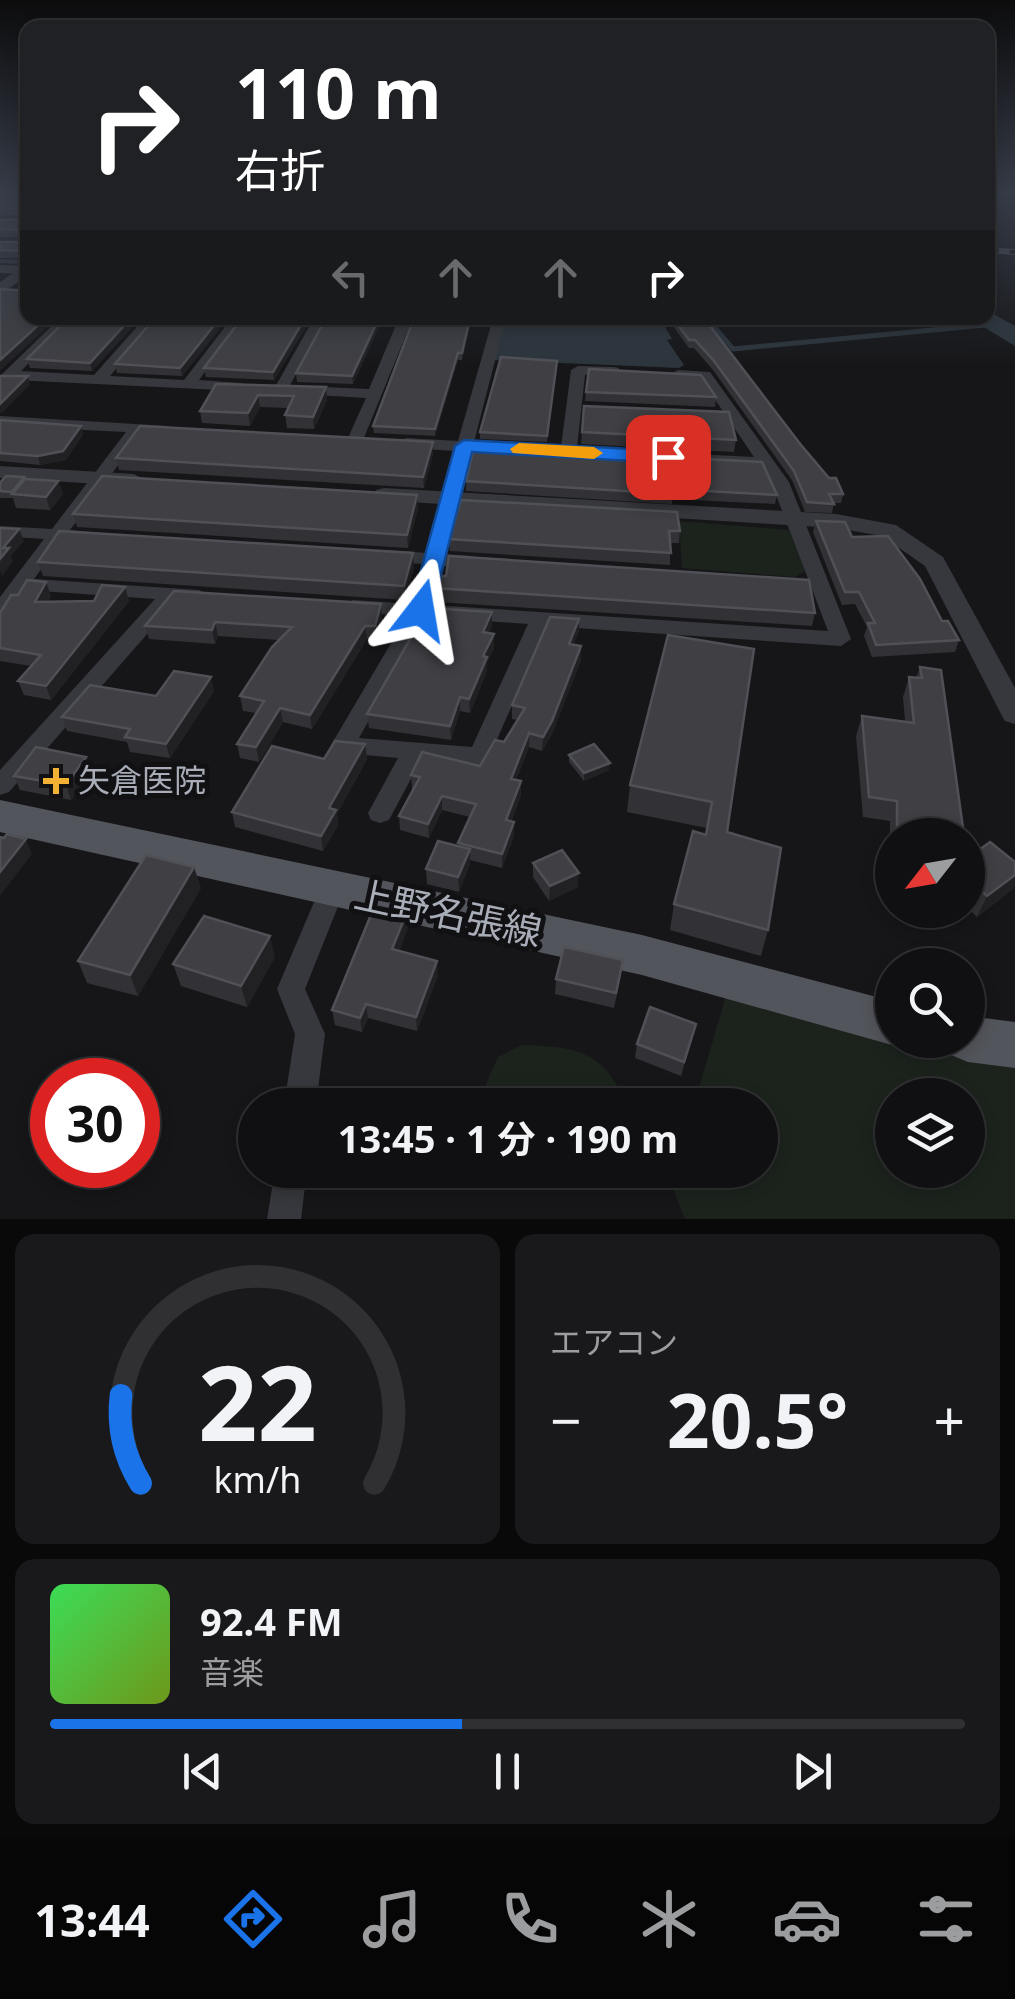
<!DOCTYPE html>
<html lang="ja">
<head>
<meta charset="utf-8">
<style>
	:root { --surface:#101012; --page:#19191b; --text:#f1f3f6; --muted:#9c9d9f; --line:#303032; --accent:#1a73e8 }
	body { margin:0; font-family:"Noto Sans","Noto Sans JP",sans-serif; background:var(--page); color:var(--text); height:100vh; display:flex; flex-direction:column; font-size:38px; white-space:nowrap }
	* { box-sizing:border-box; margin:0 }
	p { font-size:32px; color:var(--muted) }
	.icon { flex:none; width:55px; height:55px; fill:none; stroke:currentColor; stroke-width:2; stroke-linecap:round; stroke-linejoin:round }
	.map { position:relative; height:1219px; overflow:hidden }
	.side { display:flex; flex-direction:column; gap:15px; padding:15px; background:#09090a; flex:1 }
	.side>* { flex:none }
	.banner { position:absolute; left:20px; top:20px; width:975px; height:305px; border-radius:20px; box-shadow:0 5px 15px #0003,0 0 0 2px var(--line); background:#202124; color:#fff; overflow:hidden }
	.needle { width:65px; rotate:239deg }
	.tools { position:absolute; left:875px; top:818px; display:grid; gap:20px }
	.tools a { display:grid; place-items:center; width:110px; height:110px; border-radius:50%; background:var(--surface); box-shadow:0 5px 15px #0003,0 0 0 2px var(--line); font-size:50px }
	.speed { position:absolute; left:30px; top:1058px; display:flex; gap:20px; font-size:50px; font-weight:700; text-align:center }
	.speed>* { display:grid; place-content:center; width:130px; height:130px; border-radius:50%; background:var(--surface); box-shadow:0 5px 15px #0003,0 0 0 2px var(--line); line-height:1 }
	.speed .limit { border:15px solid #d22; background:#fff; color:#111 }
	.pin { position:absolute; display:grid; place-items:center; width:85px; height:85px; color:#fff; margin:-42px; border-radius:20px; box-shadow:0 5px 15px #0006 }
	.me { position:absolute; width:110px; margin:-55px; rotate:14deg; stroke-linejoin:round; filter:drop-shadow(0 0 8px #0008) }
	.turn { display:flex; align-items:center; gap:35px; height:210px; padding:0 50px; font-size:45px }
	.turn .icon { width:130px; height:130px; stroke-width:2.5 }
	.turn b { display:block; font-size:70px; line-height:85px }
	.lanes { display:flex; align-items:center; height:95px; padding:0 50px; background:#0003; justify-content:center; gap:50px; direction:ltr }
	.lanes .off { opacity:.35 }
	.big { font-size:75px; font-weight:700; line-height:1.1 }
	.side .card { flex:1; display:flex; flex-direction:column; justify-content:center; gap:15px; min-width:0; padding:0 35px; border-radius:20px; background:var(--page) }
	.side .dial { align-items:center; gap:0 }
	.dial svg { height:260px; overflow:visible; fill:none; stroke:var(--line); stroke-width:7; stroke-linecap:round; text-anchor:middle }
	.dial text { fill:var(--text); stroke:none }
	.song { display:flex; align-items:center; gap:30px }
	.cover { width:120px; height:120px; border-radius:15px; background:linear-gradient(135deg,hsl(130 70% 55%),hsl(80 70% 35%)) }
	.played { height:10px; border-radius:5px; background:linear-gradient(90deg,var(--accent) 45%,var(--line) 45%) }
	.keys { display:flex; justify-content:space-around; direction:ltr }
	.heat { display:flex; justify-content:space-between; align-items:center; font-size:55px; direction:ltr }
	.side .tiles { flex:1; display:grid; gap:15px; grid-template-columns:1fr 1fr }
	.card:last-child { grid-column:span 2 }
	.trip { position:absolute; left:238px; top:1088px; width:540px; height:100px; border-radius:50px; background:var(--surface); box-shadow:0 5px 15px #0003,0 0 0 2px var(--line); font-weight:700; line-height:100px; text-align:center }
	.dock { display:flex; height:160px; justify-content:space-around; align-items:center; background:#060607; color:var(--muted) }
	.dock .icon { width:70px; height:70px }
	.dock .selected { color:var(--accent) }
	.dock b { font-size:45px; color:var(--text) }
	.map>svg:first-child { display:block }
	.green { fill:#1c231d; fill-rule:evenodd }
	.water { fill:#2c353c }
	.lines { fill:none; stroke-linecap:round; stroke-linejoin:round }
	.stream-far1 { stroke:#2c353c; stroke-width:4 }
	.stream { stroke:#2c353c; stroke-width:5 }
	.river { fill:#2c353c; fill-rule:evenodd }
	.minor { fill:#37383d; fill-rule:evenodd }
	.tertiary { fill:#37383d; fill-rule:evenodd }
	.primary { fill:#53555c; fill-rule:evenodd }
	.rail-casing { stroke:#4a4c52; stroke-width:6 }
	.rail { stroke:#111113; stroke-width:4; stroke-dasharray:11; stroke-linecap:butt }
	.wall { fill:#323236 }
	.shaded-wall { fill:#212124 }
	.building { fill:#3f3f44; stroke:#4f5156; stroke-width:2.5 }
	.route { fill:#1a73e8; stroke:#114b97; stroke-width:2.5 }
	.slow { fill:#f59e0b }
	.poi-dot { fill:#f2b134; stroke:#111113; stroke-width:4 }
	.labels { text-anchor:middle; stroke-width:10; stroke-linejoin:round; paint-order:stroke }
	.poi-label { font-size:32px; fill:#a8adb8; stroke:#111113; text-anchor:start }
	.near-street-label { font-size:38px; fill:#a8adb8; stroke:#111113 }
</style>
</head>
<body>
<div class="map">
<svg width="1015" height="1219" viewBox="0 0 1015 1219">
	<rect width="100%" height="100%" fill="#161618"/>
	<g class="green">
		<polygon points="679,521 789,530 805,571 795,577 682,568"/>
		<path d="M730,982L795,1008L892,1032V1040H926L1015,1059V1219H685L670,1181L673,1170H760V1105H694ZM892,1095H968V1170H892Z"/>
		<path d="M522,1045C575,1047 603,1049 626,1104L487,1105L481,1095L498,1057Z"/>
	</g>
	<polygon class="water" points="504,318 660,318 672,339 667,340 684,365 679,368 493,360"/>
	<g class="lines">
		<polyline class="stream-far1" points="0,261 20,262"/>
		<polyline class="stream" points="707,318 733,349 996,324"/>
		<polygon class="river" points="988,311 1015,326 1015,346 977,323 974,318 988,318"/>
		<g class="minor">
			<polygon points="0,265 28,266 28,274 0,273"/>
			<polygon points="60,318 74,318 21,371 94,375 145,318 158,318 110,376 184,380 232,318 244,318 199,380 241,383 248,387 241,391 13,380 0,382 0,376"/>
			<polygon points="314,318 328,318 286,392 276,392 274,389"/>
			<polygon points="399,318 413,318 363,440 361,443 349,443 347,440 366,398 300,394 293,390 300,386 369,389"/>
			<path d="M493,318H506L474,442L561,447L571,370L578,366L614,367L619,368V374L585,375L577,448L754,457L701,379L678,378L671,374L678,370L710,372L789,482L851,639L841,646L547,626L487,762L479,765L421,760L389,820L380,823L371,820L368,813L398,758L343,753L335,751L331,745L407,616L353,612L343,606L353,600L413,604L424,564L386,562L377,556L386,550L427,553L455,451L406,448L398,443L406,438L458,441ZM472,451L762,468L771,482L828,631L432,605L442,566L472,568L481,562L472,556L445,554ZM427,617L528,624L472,747L359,738Z"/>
			<polygon points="0,416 169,426 169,432 142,433 70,530 89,532 92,536 89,540 62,540 34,579 199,590 209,596 199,602 176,601 9,792 0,795 0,770 155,599 26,590 7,615 0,617 0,597 44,539 0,536 0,526 52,529 126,432 0,426"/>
			<polygon points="332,878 341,881 345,889 305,989 325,1034 316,1105 284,1105 295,1034 277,989 323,881"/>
			<polygon points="275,1170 307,1170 301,1219 267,1219"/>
		</g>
		<g class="tertiary">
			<polygon points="28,263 28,275 0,295 0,282"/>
			<polygon points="0,466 134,474 145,480 134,486 0,478"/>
			<polygon points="384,488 836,514 896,525 943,557 1015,688 1015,724 1005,721 1001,714 925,566 882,536 836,528 376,500 373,495 376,490"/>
		</g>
		<g class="primary">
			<polygon points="0,800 642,935 892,1001 892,1040 906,1040 892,1045 642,975 0,832"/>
			<polygon points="968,1016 1015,1022 1015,1068 968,1062 951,1055 944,1040 968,1040"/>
		</g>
		<defs>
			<polyline id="rail" points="988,250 1015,252"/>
		</defs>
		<use href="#rail" class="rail-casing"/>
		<use href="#rail" class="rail"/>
	</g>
	<g class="wall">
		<polygon points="0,195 28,195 22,215 0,216"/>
		<polygon points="28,219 28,237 0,237 0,220"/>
		<rect x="0" y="242" width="28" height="16"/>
		<polygon points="140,318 92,371 30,368 27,359"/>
		<polygon points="228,318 182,376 117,373 115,364"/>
		<polygon points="242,318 311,318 274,380 206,377 204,368"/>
		<polygon points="383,318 353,384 297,382 296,373"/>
		<polygon points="471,318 462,360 458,360 435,436 374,433 373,426"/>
		<polygon points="667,318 704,318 801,445 843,494 841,503 834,503 832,513 805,512 792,480 713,370 694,348 689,348"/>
		<polygon points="557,361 547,442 480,439 480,432"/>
		<polygon points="216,384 326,387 327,400 314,429 287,428 285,415 289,408 260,407 250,426 202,423 200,411"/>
		<polygon points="586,392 716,397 715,407 585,401"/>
		<polygon points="584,406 736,440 734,452 581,444"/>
		<polygon points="0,420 81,426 83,434 66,460 40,465 0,461"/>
		<polygon points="474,447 777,495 775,504 672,499 672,504 466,491 466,481"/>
		<polygon points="433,454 424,488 119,470 116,458"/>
		<polygon points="24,477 25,479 58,481 63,494 50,510 16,508 13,498 0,498 0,483"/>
		<polygon points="417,495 418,508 408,548 77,527 73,514"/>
		<polygon points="816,521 852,537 942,621 959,640 955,652 872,657 864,636 867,627 855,604 842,605 813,532"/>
		<polygon points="680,531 679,543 670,543 670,565 450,551 449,539"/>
		<polygon points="38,562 414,567 405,600 43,576"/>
		<polygon points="125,587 129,601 51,700 24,695 18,681 31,666 0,661 0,613 51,596 48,602 94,601"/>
		<polygon points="436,588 815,613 812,626 437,602"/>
		<polygon points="381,604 382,618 376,640 367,639 312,729 283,722 259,762 240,758 237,744 256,713 243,711 240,696 279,640 218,636 215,644 149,639 145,626"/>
		<polygon points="492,626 489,633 494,634 494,648 487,662 487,671 470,713 460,711 451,740 369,728 367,714"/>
		<polygon points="579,632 573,645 581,660 552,734 542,751 529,747 516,780 521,795 511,822 514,836 502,868 470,860 470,864 459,892 427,884 426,869 459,846 470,817 442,810 429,838 400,830 399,816 414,789 412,789 411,775 480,766 504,742 518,720 512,719 512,705"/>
		<polygon points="668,635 727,832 768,930 761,956 670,930 674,904 706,835 707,828 627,812 630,785"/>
		<polygon points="920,667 964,835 892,835 892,865 890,864 890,821 863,817 856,736 862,716 905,721 903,697 909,677 916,678"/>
		<polygon points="214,691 170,758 130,752 127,742 67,731 62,717 156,696"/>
		<polygon points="365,744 367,759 337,814 338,825 323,851 235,827 232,812 324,759"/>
		<polygon points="569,755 609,770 584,781 569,762"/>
		<polygon points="86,757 92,771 71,800 20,790 14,776"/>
		<polygon points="968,858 1013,889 977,917 968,908"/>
		<polygon points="533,863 578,887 549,901 533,877"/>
		<polygon points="201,888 138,996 87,983 78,961"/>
		<polygon points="407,912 408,927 399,951 438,975 417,1031 368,1018 362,1032 335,1025 332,1010"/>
		<polygon points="275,957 247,1007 181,986 173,964"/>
		<polygon points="621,975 614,1008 555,994 556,979"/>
		<polygon points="696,1024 681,1076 635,1058 637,1044"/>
	</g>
	<g class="shaded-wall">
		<polygon points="28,203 28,211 22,215 20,208"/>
		<polygon points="46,318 57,318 0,371 0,360"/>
		<polygon points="131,318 140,318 92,371 90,363"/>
		<polygon points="220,318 228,318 182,376 180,368"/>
		<polygon points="305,318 311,318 274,380 273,372"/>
		<polygon points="379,318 383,318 353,384 352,376"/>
		<polygon points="471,318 471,322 462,360 462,353"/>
		<polygon points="458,353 458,360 435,436 435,429"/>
		<polygon points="28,376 30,385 3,412 0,413 0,404"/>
		<polygon points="326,387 327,400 314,429 313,417"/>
		<polygon points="258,395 260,407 250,426 248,413"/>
		<polygon points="81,426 83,434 66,460 40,465 38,456"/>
		<polygon points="433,442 433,454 424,488 423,477"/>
		<polygon points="58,481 63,494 50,510 46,497"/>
		<polygon points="417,495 418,508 408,548 407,535"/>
		<polygon points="19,529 24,541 11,556 13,561 2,576 0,571 0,559 3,548"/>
		<polygon points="413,553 414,567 405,600 404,586"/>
		<polygon points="46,582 51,596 40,616 35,602"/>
		<polygon points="125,587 129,601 51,700 46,686"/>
		<polygon points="381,604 382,618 376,640 375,626"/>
		<polygon points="492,612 492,626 484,646 483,632"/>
		<polygon points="579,619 579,632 568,657 569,644"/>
		<polygon points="215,622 218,636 215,644 212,630"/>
		<polygon points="365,626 367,639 312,729 310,715"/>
		<polygon points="494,634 494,648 487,662 487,671 470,713 469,699 483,656"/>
		<polygon points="581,646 581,660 552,734 542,751 543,737"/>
		<polygon points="211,677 214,691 170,758 166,744"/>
		<polygon points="460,697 460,711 451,740 450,726"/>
		<polygon points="280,708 283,722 259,762 256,747"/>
		<polygon points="529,733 529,747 511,793 511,779"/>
		<polygon points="365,744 367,759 337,814 338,825 323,851 321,836 329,808"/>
		<polygon points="86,757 92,771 71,800 66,785"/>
		<polygon points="610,763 609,770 584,781 584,773"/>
		<polygon points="521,781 521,795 506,834 506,820"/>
		<polygon points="442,796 442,810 429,838 428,824"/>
		<polygon points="514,822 514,836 502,868 502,854"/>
		<polygon points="26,839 32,854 0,896 0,872"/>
		<polygon points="470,849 470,864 459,892 458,877"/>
		<polygon points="194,867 201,888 138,996 130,975"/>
		<polygon points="579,873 578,887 549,901 550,886"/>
		<polygon points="1015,875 1015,885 1013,889 977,917 987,896"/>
		<polygon points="407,912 408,927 394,964 392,949"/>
		<polygon points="270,936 275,957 247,1007 241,986"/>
		<polygon points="437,961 438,975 417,1031 416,1017"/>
		<polygon points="366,1004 368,1018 362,1032 360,1018"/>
	</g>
	<g class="building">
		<polygon points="0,195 28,195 28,203 20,208 0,209"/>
		<polygon points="28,219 28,237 26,230 0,229 0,220"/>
		<polygon points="0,242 28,242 28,251 0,250"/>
		<polygon points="0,289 28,291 28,318 46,318 0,360"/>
		<polygon points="68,318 131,318 90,363 27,359"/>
		<polygon points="155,318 220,318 180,368 115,364"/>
		<polygon points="242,318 305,318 273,372 204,368"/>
		<polygon points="326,318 379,318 352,376 296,373"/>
		<polygon points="414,318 470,318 462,353 458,353 435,429 373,426"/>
		<polygon points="673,318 704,318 801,445 829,478 836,478 843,494 829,494 834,504 807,502 794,471 714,361 695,340 689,340"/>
		<polygon points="501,357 557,361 547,436 480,432"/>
		<polygon points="589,369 701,375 716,397 586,392"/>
		<polygon points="0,376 28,376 0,404"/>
		<polygon points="216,384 326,387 313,417 285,415 294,396 258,395 248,413 200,411"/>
		<polygon points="584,406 729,412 736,440 582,432"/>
		<polygon points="0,420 81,426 63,451 38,456 0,453"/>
		<polygon points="140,426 433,442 423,477 116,458"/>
		<polygon points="474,447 762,462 777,495 672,489 673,494 466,481"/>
		<polygon points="6,476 24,477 12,492 0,491 0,483"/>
		<polygon points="102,476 417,495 407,535 73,514"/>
		<polygon points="25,479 58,481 46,497 12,494"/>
		<polygon points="461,500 677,512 680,531 669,531 671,553 449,539"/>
		<polygon points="816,521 845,522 852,537 888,536 920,579 942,621 948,621 959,640 876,645 868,623 875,623 859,592 845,592"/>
		<polygon points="0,528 19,529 3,548 9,548 0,559"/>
		<polygon points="59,531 413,553 404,586 38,562"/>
		<polygon points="449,556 809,580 815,613 436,588 439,576 446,576"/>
		<polygon points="27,580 46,582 35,602 94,601 102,585 125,587 46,686 18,681 41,655 0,648 0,613 11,595 18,595"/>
		<polygon points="174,591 381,604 375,626 365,626 310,715 280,708 256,747 237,744 264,701 240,696 272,647 292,627 215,622 212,630 145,626"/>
		<polygon points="428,608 492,612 483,632 494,634 483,656 487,657 469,699 460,697 450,726 367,714"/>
		<polygon points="550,617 579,619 569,644 581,646 552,721 543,737 529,733 511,779 521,781 506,820 514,822 502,854 458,843 476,804 442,796 428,824 399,816 420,777 411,775 422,752 480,766 495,740 504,742 525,708 512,705"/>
		<polygon points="668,635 754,649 727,832 781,848 768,930 674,904 693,831 706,835 712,802 630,785"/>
		<polygon points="920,667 941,670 964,835 897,835 897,801 869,797 862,716 914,723 909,677 922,678"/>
		<polygon points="174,671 211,677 166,744 125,737 130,729 62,717 90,685 156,696"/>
		<polygon points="335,741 365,744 329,808 336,810 321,836 232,812 272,746 324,759"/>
		<polygon points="594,744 610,763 584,773 569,755"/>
		<polygon points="36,747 86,757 66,785 14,776"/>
		<polygon points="7,834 26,839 0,872 0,837 4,838"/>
		<polygon points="438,841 470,849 458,877 426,869"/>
		<polygon points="990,842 1015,862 1015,875 987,896 968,880 968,858"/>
		<polygon points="562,850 579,873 550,886 533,863"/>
		<polygon points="146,855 194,867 130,975 78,961"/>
		<polygon points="375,905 407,912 392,949 437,961 416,1017 366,1004 360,1018 332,1010"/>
		<polygon points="204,916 270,936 241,986 173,964"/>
		<polygon points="564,947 623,960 616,993 556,979"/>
		<polygon points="650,1007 696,1024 684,1062 637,1044"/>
	</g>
	<linearGradient id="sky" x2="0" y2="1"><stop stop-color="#0c0c0d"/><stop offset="0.53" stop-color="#363c48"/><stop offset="1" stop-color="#363c48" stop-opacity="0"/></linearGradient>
	<rect width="1015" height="366" fill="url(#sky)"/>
	<polygon class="route" points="464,440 668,451 677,457 668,463 472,452 432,610 421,617 413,615 410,610 455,446"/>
	<polygon class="slow" points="519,443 594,447 603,453 594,459 513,453 510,449"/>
	<path class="poi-dot" d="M51 766h10v10h10v10h-10v10h-10v-10h-10v-10h10z"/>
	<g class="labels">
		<g class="poi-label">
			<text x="78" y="792">矢倉医院</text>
		</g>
		<g class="near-street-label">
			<text transform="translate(448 914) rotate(12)" y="13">上野名張線</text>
		</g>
	</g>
</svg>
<div class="tools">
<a><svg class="needle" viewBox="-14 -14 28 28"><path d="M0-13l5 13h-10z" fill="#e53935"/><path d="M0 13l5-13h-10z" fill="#9c9d9f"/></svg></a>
<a><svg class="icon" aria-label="search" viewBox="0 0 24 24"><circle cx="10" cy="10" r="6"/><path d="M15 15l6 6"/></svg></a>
<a><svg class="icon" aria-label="layers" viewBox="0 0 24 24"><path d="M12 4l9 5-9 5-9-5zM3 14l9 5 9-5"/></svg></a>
</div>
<div class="speed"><div class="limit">30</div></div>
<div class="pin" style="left:668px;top:457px;background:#d93025"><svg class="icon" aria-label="arrive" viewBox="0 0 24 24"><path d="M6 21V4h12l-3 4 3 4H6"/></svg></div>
<svg class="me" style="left:421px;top:610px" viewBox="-20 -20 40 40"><path d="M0-17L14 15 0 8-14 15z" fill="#1a73e8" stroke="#fff" stroke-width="4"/></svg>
<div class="trip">13:45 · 1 分 · 190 m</div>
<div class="banner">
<div class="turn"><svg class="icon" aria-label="right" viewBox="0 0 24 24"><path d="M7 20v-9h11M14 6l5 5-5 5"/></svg><div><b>110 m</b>右折</div></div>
<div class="lanes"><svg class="icon off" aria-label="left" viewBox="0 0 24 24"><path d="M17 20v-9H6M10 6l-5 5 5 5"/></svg><svg class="icon off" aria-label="ahead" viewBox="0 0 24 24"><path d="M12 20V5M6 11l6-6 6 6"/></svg><svg class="icon off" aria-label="ahead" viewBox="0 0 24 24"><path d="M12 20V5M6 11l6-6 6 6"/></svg><svg class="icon" aria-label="right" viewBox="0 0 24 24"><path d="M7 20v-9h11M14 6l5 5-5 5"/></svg></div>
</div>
</div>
<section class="side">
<div class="tiles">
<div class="card dial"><svg viewBox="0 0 100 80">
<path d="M14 69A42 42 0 1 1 86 69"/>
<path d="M14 69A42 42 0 0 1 8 42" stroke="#1a73e8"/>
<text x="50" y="56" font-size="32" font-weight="700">22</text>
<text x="50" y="72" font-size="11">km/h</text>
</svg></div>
<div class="card"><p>エアコン</p>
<div class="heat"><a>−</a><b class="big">20.5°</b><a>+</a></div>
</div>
<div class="card">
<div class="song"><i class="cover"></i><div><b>92.4 FM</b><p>音楽</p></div></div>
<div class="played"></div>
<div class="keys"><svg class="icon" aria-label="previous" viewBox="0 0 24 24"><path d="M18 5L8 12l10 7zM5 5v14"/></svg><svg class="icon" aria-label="pause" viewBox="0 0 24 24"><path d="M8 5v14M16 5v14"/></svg><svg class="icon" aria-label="next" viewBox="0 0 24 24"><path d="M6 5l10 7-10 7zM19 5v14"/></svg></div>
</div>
</div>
</section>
<nav class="dock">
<b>13:44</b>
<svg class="icon selected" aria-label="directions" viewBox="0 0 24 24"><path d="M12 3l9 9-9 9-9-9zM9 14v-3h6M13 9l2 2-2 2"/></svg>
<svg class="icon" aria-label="music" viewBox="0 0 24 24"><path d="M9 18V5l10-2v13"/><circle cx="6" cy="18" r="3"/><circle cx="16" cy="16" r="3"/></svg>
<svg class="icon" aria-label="phone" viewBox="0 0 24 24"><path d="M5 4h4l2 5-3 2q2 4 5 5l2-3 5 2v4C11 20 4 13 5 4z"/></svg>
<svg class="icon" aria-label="climate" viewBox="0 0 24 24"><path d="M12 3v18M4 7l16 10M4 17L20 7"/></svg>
<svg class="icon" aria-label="car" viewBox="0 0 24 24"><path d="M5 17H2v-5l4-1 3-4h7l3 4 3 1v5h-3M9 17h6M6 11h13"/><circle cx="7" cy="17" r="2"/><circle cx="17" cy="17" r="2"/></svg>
<svg class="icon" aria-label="filters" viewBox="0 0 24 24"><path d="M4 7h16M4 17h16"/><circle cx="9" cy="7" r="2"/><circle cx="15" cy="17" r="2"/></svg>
</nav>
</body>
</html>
